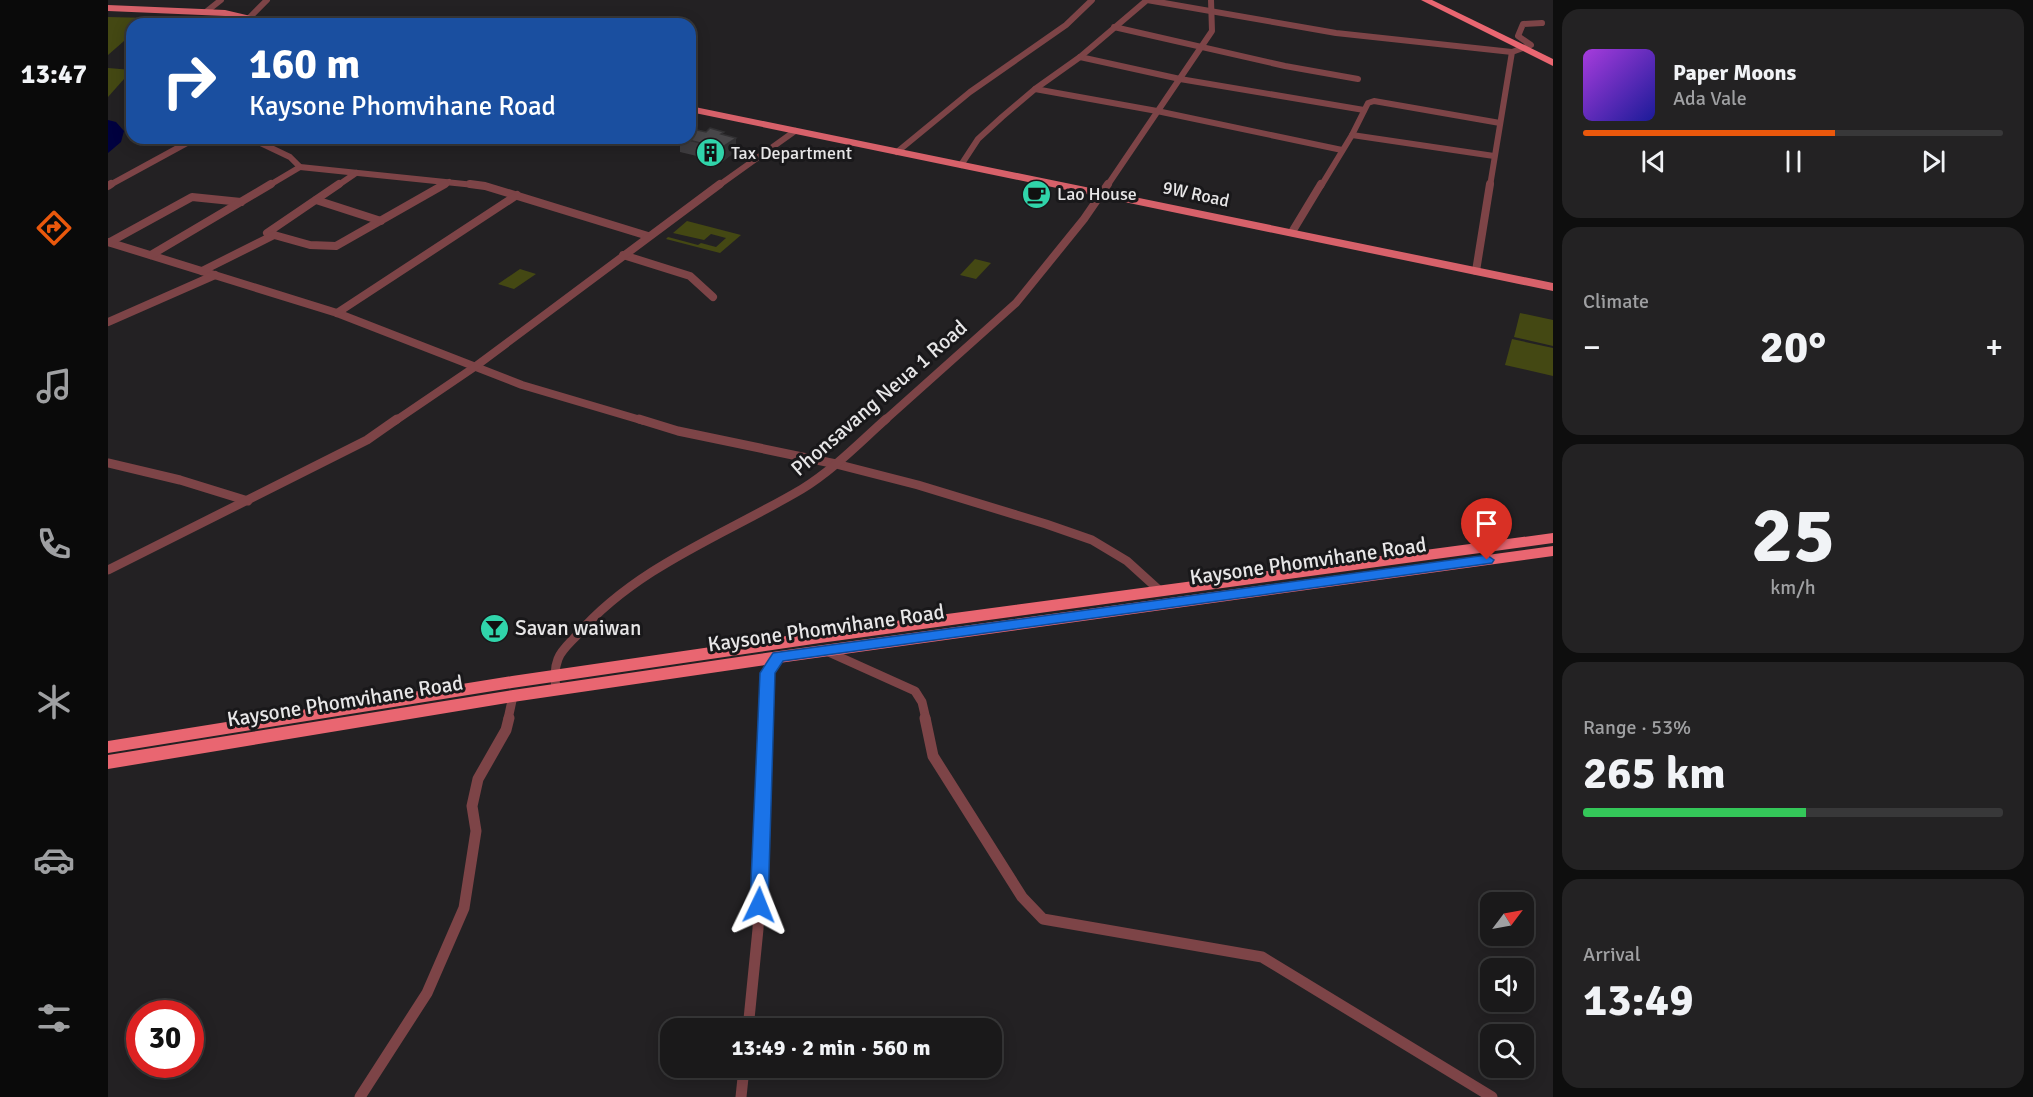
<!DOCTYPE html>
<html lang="en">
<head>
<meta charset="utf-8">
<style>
	:root { --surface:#1a191a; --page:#232223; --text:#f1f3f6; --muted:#9fa0a2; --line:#383839; --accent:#ea580c }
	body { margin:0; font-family:Signika,sans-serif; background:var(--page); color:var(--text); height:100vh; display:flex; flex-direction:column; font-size:22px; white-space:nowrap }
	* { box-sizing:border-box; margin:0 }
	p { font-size:20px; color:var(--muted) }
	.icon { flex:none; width:33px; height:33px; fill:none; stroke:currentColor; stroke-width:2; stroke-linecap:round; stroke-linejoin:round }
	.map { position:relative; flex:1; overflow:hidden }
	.drawer { display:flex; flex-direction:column; gap:9px; padding:9px; background:#0e0e0e; width:480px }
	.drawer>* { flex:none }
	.guide { position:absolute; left:18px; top:18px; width:570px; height:126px; border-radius:18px; box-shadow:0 3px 15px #0003,0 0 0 2px var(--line); background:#1a4fa0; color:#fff; overflow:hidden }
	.needle { width:39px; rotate:58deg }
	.tools { position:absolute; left:1372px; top:892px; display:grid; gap:12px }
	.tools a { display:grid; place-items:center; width:54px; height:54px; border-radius:12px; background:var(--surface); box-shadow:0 3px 15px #0003,0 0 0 2px var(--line); font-size:30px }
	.speed { position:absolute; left:18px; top:1000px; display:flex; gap:12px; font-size:30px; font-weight:700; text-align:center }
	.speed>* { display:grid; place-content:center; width:78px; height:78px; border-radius:50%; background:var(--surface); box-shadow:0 3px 15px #0003,0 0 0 2px var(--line); line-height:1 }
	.speed .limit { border:9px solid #d22; background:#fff; color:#111 }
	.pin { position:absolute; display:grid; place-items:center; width:51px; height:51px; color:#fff; margin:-62px -26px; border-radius:50% 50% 50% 0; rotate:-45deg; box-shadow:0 0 6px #0007 }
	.pin .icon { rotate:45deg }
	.me { position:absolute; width:66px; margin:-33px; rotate:2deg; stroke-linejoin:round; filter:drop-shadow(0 0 4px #0008) }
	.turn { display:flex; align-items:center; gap:21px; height:126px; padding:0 24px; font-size:27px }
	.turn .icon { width:78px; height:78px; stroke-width:2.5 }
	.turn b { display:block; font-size:42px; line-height:51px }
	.big { font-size:45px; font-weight:700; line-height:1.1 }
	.drawer .card { flex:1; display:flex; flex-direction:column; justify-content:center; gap:9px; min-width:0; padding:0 21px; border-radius:18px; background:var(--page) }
	.drawer .dial { align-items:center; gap:0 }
	.dial b { font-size:78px; line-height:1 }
	.song { display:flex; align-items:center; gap:18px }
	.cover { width:72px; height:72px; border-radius:9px; background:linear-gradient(135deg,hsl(280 70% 55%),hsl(240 70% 35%)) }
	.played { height:6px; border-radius:3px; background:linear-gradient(90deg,var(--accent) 60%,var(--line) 60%) }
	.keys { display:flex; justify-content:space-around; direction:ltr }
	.heat { display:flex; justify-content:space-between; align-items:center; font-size:33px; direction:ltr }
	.charge { height:9px; border-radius:4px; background:linear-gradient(90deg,#34c759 53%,var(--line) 0) }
	.trip { position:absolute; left:552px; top:1018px; width:342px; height:60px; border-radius:18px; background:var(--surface); box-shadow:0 3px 15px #0003,0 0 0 2px var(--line); font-weight:700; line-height:60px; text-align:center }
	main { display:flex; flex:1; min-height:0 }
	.dock { display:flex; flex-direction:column; width:108px; justify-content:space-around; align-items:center; background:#0a0a0a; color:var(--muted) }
	.dock .icon { width:42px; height:42px }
	.dock .current { color:var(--accent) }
	.dock b { font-size:27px; color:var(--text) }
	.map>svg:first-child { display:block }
	.green { fill:#444813 }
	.water { fill:#00013f }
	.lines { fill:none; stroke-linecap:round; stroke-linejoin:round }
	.minor-far3 { stroke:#7d4447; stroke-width:6 }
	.minor-far2 { stroke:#7d4447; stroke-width:8 }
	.minor-far1 { stroke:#7d4447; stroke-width:9 }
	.minor { stroke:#7d4447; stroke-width:11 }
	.primary { fill:#d7616a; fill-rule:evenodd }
	.trunk { fill:#e96671; fill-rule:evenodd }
	.wall { fill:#3e3c3f }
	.shaded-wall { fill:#323133 }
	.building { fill:#484649; stroke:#323133; stroke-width:1.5 }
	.route { fill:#1a73e8; stroke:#114b97; stroke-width:1.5 }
	.labels { text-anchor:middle; stroke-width:6; stroke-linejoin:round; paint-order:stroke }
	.far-poi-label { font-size:18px; fill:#e7e6e7; stroke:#19181a; text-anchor:start }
	.far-street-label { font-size:18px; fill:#e7e6e7; stroke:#19181a }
	.street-label { font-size:21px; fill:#e7e6e7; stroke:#19181a }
	.poi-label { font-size:21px; fill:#e7e6e7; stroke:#19181a; text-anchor:start }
</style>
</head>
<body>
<main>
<nav class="dock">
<b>13:47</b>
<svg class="icon current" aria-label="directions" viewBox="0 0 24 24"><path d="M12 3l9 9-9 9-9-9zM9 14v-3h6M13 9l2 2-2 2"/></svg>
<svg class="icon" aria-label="music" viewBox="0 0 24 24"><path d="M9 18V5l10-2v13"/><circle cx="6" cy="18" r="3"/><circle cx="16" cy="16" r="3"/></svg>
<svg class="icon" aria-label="phone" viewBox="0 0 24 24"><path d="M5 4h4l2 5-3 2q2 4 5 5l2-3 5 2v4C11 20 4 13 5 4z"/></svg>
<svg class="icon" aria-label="climate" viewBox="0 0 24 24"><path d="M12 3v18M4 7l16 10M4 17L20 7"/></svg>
<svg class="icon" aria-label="car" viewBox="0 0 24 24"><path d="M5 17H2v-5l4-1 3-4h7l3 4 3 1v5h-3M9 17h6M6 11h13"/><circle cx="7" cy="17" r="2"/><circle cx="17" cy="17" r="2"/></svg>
<svg class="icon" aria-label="filters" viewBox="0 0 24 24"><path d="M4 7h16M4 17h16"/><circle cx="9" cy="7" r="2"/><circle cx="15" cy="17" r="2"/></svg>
</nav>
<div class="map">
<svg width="1445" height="1097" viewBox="0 0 1445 1097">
	<rect width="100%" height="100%" fill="#232123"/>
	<g class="green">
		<polygon points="0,17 42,18 35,24 24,24 24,34 0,55"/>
		<polygon points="0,68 24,70 0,97"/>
		<polygon points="579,221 633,235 612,253 558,239 560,237 590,245 593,243 608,247 618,238 603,234 596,240 565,233"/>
		<polygon points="867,259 883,263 868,279 852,275"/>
		<polygon points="412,269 428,274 406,289 390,284"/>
		<polygon points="1412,313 1445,320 1445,346 1406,337"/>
		<polygon points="1404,339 1445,348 1445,376 1397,365"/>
	</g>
	<g class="water">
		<polygon points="528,16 560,19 574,24 488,24"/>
		<polygon points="0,120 8,122 16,131 13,142 0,153"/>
	</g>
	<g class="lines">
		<g class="minor-far3">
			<polyline points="99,11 113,0"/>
			<polyline points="141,18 159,0"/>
			<polyline points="1006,27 1177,66 1250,79"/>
			<polyline points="972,57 1072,79 1256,110"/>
			<polyline points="927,89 1049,111 1234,150"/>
			<polyline points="1244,135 1386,156"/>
			<polyline points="142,138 182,157 192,167 376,186"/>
			<polyline points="789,152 862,92 958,25 984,0"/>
			<polyline points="853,165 870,139 894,117 927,89 972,57 1039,0 1228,33 1404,52"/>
			<polyline points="0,186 88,138"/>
			<polyline points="160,186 192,167"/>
			<polyline points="229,186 248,173"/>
			<polyline points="334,186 341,182"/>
			<polyline points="610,186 687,131"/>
			<polyline points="999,186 1104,31 1103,0"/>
			<polyline points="1213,186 1244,135 1260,103 1266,101 1392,123"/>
			<polyline points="1382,186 1404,52 1423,45 1410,36 1415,24 1434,23"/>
		</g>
		<g class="minor-far2">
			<polyline points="231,184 159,233 202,245 228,246 337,184"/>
			<polyline points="362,184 377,186 540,236"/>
			<polyline points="0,186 3,184"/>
			<polyline points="208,200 273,221"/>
			<polyline points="1184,232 1213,184"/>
			<polyline points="0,242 229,313 414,385 536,421"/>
			<polyline points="2,242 84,197 133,202"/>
			<polyline points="43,255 163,184"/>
			<polyline points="515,255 582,276 605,297"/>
			<polyline points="94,271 166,235"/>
			<polyline points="1368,271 1382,184"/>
			<polyline points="229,313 409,195"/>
			<polyline points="0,322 107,275"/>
			<polyline points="287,421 368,366 612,184"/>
			<polyline points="776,421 908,303 976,219 1000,184"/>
		</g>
		<g class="minor-far1">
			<polyline points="531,419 570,431 728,464 810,485 938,524 984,540 1019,561 1051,590"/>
			<polyline points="0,463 72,480 140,501"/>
			<polyline points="0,570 259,440 289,419"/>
			<polyline points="716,650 807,691 814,702 818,719"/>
			<path d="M448,690C447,679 446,669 450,659C453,650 464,641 470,634C529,566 618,534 694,489C725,470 751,443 778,419"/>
			<polyline points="400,719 405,696"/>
			<polyline points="657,719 659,673 671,657"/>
		</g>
		<g class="minor">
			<polyline points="817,718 825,756 914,897 935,919 1154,957 1384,1097"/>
			<polyline points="640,1029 650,929 657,718"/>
			<polyline points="252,1097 319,993 356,908 368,831 364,806 370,779 398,730 401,718"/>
			<polyline points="633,1097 636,1068"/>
		</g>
		<g class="primary">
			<polygon points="0,5 117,10 176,24 159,24 117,16 0,11"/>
			<polygon points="582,106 1445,283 1445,291 582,112"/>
		</g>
		<g class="trunk">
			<polygon points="1313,0 1324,0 1445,59 1445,66"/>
			<polygon points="1445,533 1445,543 712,643 404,688 0,753 0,741 404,676 712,631"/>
			<polygon points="1445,546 1445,556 671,663 405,702 0,769 0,755 405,690 671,651"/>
		</g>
	</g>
	<polygon class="wall" points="572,138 628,151 614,162 572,152"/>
	<polygon class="shaded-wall" points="628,138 628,151 614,162 613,148"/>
	<polygon class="building" points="602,128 616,132 613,134 628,138 613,148 572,138 582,138 582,131 585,129 598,132"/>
	<polygon class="route" points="1379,555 1386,560 1384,563 675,661 667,673 660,905 657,910 651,913 645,910 642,905 652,673 665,653"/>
	<defs>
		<symbol id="building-disc" viewBox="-11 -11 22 22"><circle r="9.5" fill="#30d4aa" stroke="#19181a"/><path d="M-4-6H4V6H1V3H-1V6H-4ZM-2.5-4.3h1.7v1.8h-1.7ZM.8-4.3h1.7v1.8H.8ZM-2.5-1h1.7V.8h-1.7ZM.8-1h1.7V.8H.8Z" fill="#111"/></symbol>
		<symbol id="cafe-disc" viewBox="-11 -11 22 22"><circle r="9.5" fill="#30d4aa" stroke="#19181a"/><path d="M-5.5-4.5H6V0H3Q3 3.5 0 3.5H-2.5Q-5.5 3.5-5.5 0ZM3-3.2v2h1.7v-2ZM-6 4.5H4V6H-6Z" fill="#111"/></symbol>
		<symbol id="bar-disc" viewBox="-11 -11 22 22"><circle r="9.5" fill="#30d4aa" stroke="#19181a"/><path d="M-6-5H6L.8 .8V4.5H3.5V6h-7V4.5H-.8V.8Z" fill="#111"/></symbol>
	</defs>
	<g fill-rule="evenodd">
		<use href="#building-disc" x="586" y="136" width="33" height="33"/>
		<use href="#cafe-disc" x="912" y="178" width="33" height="33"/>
		<use href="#bar-disc" x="370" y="612" width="33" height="33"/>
	</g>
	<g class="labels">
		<g class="far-poi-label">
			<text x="623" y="159">Tax Department</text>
			<text x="949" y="200">Lao House</text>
		</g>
		<g class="far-street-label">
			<text transform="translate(1088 194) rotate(12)" y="6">9W Road</text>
		</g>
		<g class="street-label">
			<text transform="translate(771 398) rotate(-41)" y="7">Phonsavang Neua 1 Road</text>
			<text transform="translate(1200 561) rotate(-8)" y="7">Kaysone Phomvihane Road</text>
			<text transform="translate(718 628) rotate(-8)" y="7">Kaysone Phomvihane Road</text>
			<text transform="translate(237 701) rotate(-9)" y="7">Kaysone Phomvihane Road</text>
		</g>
		<g class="poi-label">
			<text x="407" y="635">Savan waiwan</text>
		</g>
	</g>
</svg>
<div class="tools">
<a><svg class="needle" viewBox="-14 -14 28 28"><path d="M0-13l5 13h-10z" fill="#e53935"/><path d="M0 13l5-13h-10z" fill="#9fa0a2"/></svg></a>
<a><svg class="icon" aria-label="sound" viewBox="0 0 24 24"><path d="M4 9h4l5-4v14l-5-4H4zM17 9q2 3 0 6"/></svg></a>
<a><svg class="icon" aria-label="search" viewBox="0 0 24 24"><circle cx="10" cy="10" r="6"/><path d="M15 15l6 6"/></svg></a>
</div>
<div class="speed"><div class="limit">30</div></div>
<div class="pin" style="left:1379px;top:560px;background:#d93025"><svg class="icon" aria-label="arrive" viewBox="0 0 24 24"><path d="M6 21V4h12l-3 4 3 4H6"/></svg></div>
<svg class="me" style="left:651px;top:905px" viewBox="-20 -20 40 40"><path d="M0-17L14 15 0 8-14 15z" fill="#1a73e8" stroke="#fff" stroke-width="4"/></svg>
<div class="trip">13:49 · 2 min · 560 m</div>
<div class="guide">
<div class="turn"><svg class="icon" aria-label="right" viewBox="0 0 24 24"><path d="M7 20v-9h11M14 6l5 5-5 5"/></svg><div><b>160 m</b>Kaysone Phomvihane Road</div></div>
</div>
</div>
<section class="drawer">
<div class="card">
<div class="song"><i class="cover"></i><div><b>Paper Moons</b><p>Ada Vale</p></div></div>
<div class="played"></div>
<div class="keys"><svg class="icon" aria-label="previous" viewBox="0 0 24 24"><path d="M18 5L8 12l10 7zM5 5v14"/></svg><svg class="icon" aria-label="pause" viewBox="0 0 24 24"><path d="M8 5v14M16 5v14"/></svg><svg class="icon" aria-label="next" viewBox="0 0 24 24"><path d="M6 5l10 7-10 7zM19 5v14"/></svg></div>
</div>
<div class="card"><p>Climate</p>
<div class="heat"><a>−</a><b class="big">20°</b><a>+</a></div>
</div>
<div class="card dial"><b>25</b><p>km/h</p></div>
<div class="card"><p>Range · 53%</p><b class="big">265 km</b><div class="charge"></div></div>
<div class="card"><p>Arrival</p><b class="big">13:49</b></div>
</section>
</main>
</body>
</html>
